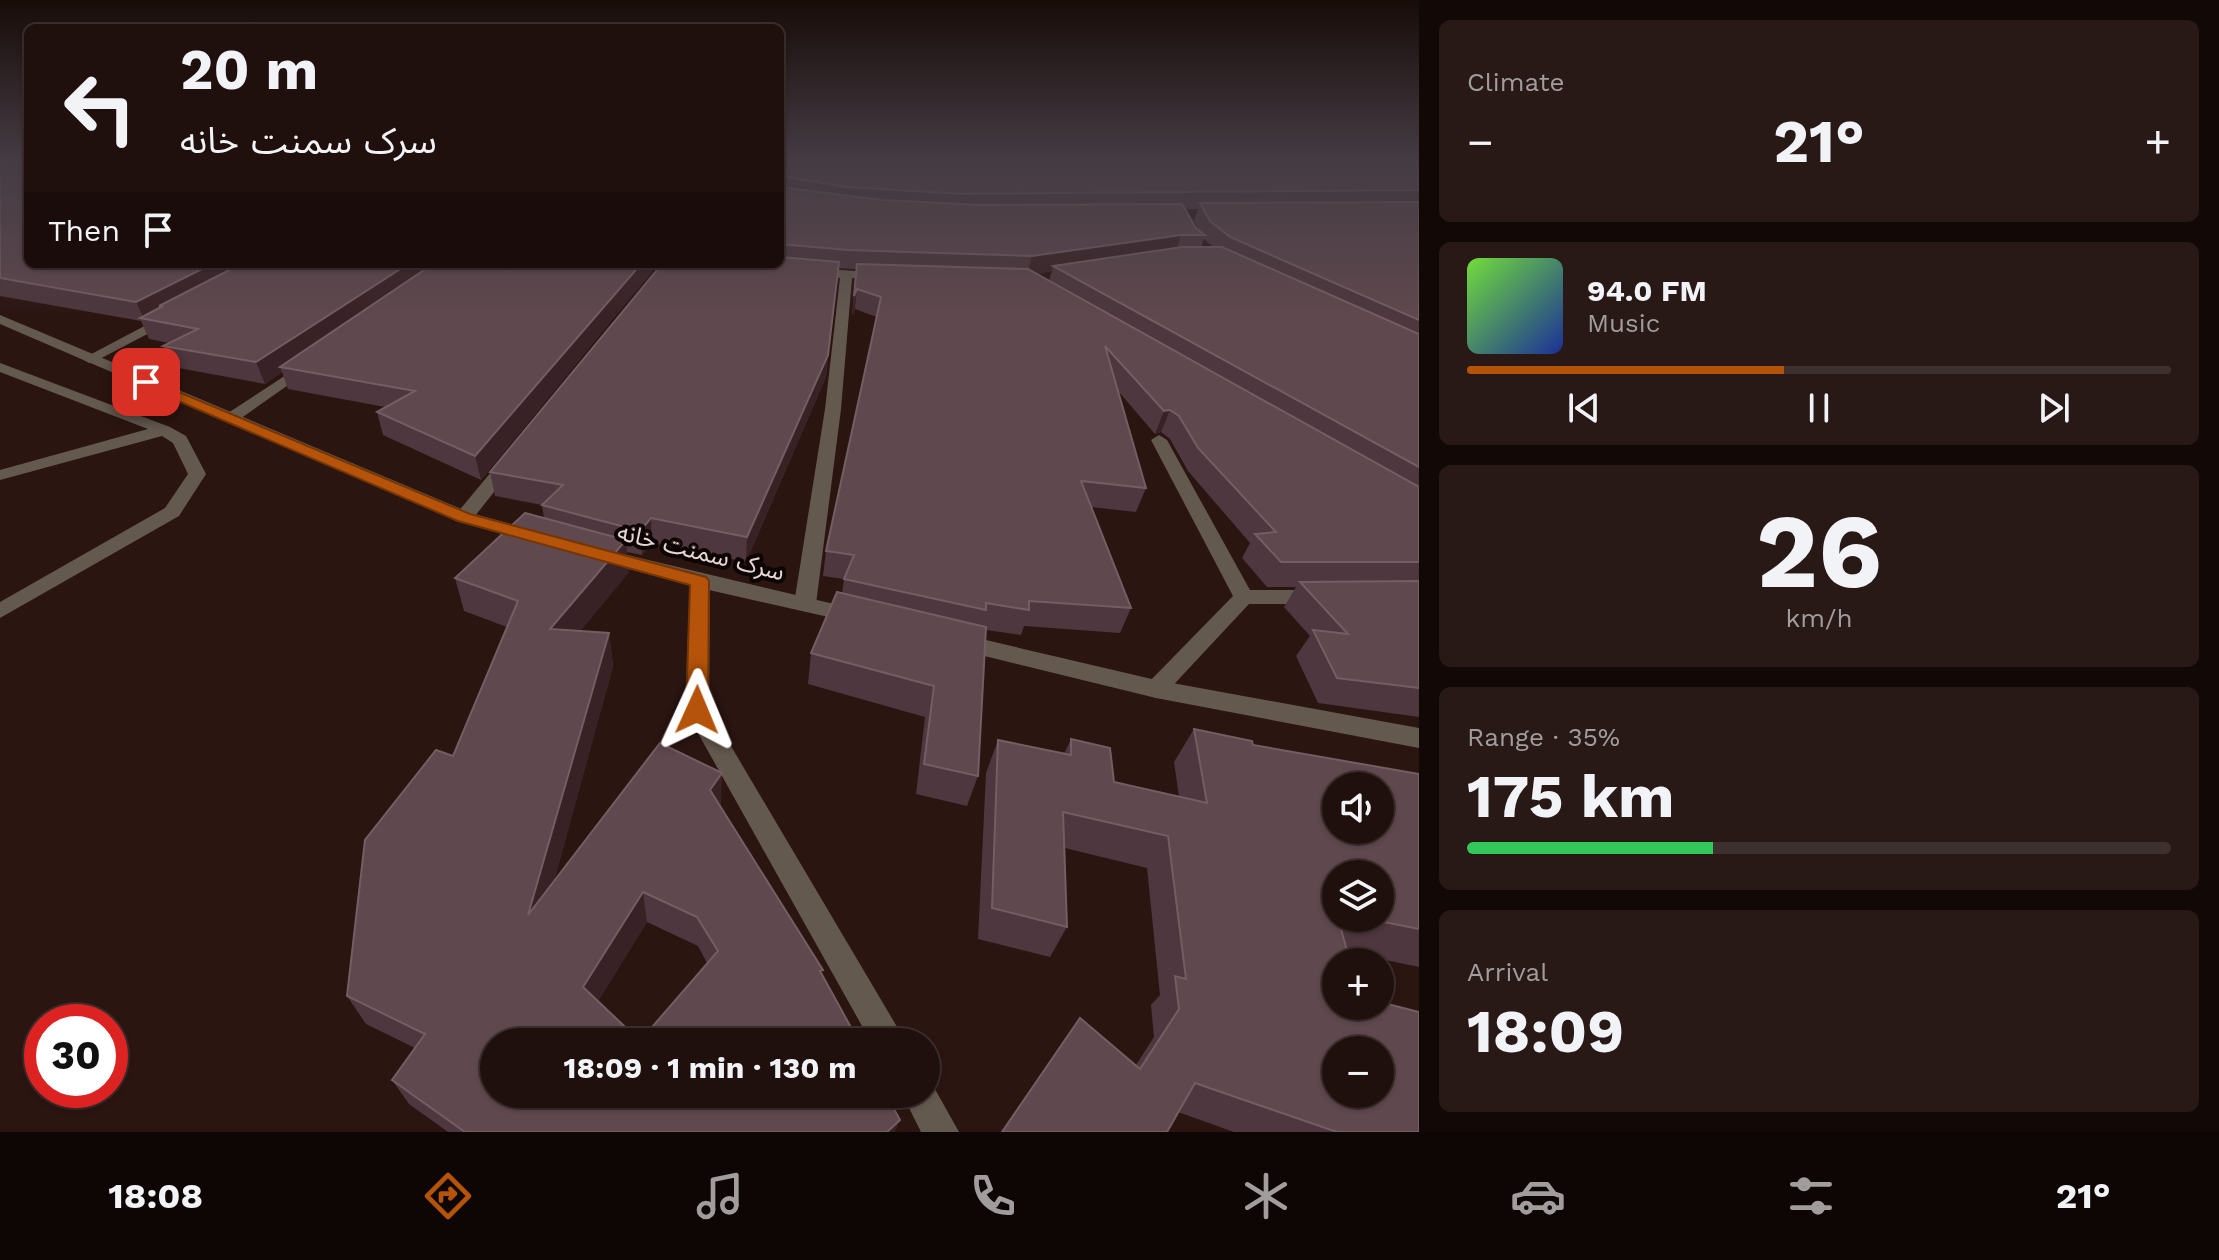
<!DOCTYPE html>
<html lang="en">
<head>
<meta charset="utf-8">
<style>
	:root { --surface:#20100d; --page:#281916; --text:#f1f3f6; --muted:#a29d9d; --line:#3d302e; --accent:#b45309 }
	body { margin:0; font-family:"Work Sans","Noto Sans Arabic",sans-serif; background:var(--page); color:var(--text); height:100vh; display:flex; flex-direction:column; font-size:30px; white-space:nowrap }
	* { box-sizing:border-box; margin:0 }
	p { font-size:26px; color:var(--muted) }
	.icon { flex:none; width:44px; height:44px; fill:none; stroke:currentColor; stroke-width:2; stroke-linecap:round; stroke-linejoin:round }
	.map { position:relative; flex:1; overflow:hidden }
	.drawer { display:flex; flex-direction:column; gap:20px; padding:20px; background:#120907; width:800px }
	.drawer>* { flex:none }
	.top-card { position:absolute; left:24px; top:24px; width:760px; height:244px; border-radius:12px; box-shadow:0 2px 6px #0004,0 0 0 2px var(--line); background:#20100d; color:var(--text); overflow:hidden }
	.buttons { position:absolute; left:1322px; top:772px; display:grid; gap:16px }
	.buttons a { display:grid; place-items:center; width:72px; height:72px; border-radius:50%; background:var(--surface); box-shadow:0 2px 6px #0004,0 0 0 2px var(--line); font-size:40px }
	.speed { position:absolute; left:24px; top:1004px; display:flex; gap:16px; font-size:40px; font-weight:700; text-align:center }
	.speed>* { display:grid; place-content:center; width:104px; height:104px; border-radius:50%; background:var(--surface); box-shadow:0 2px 6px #0004,0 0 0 2px var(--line); line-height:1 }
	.speed .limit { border:12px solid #d22; background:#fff; color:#111 }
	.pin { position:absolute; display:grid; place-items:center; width:68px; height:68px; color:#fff; margin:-34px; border-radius:16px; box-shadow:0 4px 12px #0006 }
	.me { position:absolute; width:88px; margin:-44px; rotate:1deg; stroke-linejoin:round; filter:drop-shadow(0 0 6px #0008) }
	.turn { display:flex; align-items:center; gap:28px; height:168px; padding:0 24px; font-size:36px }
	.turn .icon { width:104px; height:104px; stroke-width:2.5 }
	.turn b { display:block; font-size:56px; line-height:68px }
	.then { display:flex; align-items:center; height:76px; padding:0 24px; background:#0003; gap:16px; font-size:30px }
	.big { font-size:60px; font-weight:700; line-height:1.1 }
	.drawer .card { flex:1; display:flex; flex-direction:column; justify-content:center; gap:12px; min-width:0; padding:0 28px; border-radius:12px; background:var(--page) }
	.drawer .dial { align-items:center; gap:0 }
	.dial b { font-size:104px; line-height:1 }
	.song { display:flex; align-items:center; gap:24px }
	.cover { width:96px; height:96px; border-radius:12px; background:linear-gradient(135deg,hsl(100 70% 55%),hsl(230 70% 35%)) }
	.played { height:8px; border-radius:4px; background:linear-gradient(90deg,var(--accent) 45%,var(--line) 45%) }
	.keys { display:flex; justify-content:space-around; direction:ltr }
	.heat { display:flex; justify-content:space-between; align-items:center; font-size:44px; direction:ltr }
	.charge { height:12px; border-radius:6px; background:linear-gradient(90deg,#34c759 35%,var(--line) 0) }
	.trip { position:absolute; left:480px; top:1028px; width:460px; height:80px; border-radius:40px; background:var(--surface); box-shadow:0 2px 6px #0004,0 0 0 2px var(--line); font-weight:700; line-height:80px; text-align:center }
	.menu { display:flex; height:128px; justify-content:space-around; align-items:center; background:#0d0605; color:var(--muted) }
	.menu .icon { width:56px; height:56px }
	.menu .active { color:var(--accent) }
	.menu b { font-size:36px; color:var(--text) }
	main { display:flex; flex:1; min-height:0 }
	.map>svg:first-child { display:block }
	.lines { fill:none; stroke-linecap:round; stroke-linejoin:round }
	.service { fill:#64594f; fill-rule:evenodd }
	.minor { fill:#64594f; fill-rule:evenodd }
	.tertiary { fill:#64594f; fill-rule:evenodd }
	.wall { fill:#4e373e; fill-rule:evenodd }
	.shaded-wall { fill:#392225 }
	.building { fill:#5f484e; stroke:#745e63; stroke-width:2; fill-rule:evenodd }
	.route { fill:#b45309; stroke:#753606; stroke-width:2 }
	.labels { text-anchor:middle; stroke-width:8; stroke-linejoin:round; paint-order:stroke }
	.street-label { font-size:24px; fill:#e7d6d3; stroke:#0d0504 }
</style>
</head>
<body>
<main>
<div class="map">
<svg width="1419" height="1132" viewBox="0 0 1419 1132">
	<rect width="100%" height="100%" fill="#2b1511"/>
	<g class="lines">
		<polygon class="service" points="0,363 170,427 186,436 206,474 179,516 0,618 0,602 165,508 188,474 173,443 162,436 0,480 0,470 148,429 0,372"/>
		<g class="minor">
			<polygon points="811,268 883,273 889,277 883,281 852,278 841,409 816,604 812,609 798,609 794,604 825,409 840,278 807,275 805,272"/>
			<polygon points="169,313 176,317 174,320 94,362 89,363 82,359"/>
			<polygon points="306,362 311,363 311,369 237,421 225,421 225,415"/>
			<polygon points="1159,435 1167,440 1250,590 1315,590 1322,592 1325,597 1322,602 1315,604 1249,604 1164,695 1156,698 1148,695 1144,689 1148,683 1233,596 1151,440"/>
			<polygon points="508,458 517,463 471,521 457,521 455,517 457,513 502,459"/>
			<polygon points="700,574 710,581 709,709 906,1042 871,1042 685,710 690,581"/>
			<polygon points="926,1080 931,1082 959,1132 921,1132 902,1094 926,1094"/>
		</g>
		<g class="tertiary">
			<polygon points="0,315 471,513 540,532 543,536 533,542 457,521 0,324"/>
			<polygon points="602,549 855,609 863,611 866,616 863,621 855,623 700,588 595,560 592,555"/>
			<polygon points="960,634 1156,680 1419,728 1419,748 1156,698 952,648 949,642 952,636"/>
		</g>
	</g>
	<g class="wall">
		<polygon points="0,157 28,264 658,264 481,480 383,435 377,412 385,407 288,389 282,372 265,384 173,367 163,346 169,343 149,339 141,321 0,296"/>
		<path d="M780,157H1419V717L1318,703L1296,656L1310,636L1284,607L1296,587H1267L1242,558L1250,543L1188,471L1170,439L1161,432L1155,434L1118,391L1146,488L1136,512L1091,507L1131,608L1120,633L1024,626L1021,635L986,630L978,776L967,806L916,794L925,717L808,684L811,653L842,594L844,579L823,576L826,551L877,317L855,309L852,316L856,269L838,268L826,377L746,562L652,543L642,555L627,552L629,572L580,631L609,633L613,666L554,881L721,805L720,807L822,974L895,1132H448L409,1104L392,1080L415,1048L366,1024L347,996L453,756L507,627L464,611L455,578L544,518L542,505L495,496L490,472L780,264ZM1186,209H1198L1194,221L1199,230L1196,228ZM1204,239L1213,247H1201ZM1052,271L1049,281L1036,274ZM647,922L698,946L707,963L640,1041L598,1001Z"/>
		<path d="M1194,729L1253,745L1419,774V967L1347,952L1336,962L1419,1132H1234L1178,1112L1167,1132H1001L1080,1018L1136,1065L1154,1037L1151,1005L1160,995L1147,868L1065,848L1067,927L1050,957L978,939L986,773L998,740L1064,754L1071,739L1114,782L1179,797L1174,762ZM1336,874L1380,918H1336Z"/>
	</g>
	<g class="shaded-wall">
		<polygon points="1181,235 1175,254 1053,266 1052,271 1027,275 1032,256"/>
		<polygon points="839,262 826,377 746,562 747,537"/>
		<polygon points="212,264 257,264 163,306 159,306 162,314 144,319 136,302"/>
		<polygon points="408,264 441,264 280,367 282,372 265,384 256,362"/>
		<polygon points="641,264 658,264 481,480 475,456"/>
		<polygon points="857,289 855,309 852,316 854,296"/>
		<polygon points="1170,410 1161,432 1155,434 1164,411"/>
		<polygon points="651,518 652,543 642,555 640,531"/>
		<polygon points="626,540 629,572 556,661 550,629"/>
		<polygon points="609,633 613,666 537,944 528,915"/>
		<polygon points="722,773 721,805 710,822 710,790"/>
		<polygon points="643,892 647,922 589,1015 583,987"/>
		<polygon points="900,1120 895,1132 887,1132"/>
	</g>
	<g class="building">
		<polygon points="0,157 28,157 28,264 212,264 136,302 0,278"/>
		<polygon points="780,157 1419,157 1419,190 962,194 846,187 780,176"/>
		<polygon points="780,184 780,187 881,200 982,205 1182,204 1196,228 1205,235 1181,235 1032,256 848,250 780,244"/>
		<polygon points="1419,202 1419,320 1230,237 1210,221 1200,203"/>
		<polygon points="1182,247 1222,247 1419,334 1419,467 1053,266"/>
		<polygon points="780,257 839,262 828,355 747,537 651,518 640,531 542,505 563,485 490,472 662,264 780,264"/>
		<polygon points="241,264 408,264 256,362 163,346 198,329 140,318 163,306 159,306"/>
		<polygon points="433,264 641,264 475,456 377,412 415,391 280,367"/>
		<polygon points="857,264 1028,269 1419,487 1419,562 1281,562 1255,534 1276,532 1198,448 1179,416 1170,410 1164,411 1105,346 1146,488 1081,481 1131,608 1029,601 1029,610 986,603 986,610 844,579 854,555 826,551 881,297 857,289 854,296"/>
		<path d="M525,513L626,540L550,629L609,633L528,915L660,743L722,773L710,790L823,970L820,971L859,1042H494V1094H886L900,1120L887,1132H465L392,1080L425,1034L347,996L365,840L436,750L453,756L518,601L455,578ZM643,892L697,917L718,951L640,1041L583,987Z"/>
		<polygon points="1419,581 1419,688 1337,678 1313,630 1348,634 1300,582"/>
		<polygon points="837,592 986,627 978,776 924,764 934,686 811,653"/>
		<path d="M1194,729L1252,741L1253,745L1419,774V929L1364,918H1380V874H1336V918H1338L1350,962H1336V1006H1380V1002L1419,1012V1132H1337L1195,1083L1167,1132H1002L1080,1018L1140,1069L1179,1009L1175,976L1186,979L1168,836L1063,812L1067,927L992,908L998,740L1071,755V739L1110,748L1114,782L1207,803ZM1336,786H1380V830H1336ZM1336,1050H1380V1094H1336Z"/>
	</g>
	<linearGradient id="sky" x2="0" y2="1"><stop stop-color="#180c09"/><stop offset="0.5" stop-color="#443b43"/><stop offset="1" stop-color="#443b43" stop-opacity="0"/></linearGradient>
	<rect width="1419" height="316" fill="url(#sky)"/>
	<polygon class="route" points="141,380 150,380 470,514 706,577 709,581 708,710 705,716 697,718 689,716 686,710 690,585 458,521 141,385"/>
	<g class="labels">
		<g class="street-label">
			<text transform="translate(701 552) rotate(14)" y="8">سرک سمنت خانه</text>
		</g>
	</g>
</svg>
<div class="buttons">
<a><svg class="icon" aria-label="sound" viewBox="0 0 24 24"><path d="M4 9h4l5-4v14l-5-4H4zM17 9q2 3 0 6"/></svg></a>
<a><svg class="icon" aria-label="layers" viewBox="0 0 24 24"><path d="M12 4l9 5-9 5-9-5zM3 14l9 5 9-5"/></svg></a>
<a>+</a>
<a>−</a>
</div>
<div class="speed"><div class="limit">30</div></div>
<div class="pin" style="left:146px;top:382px;background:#d93025"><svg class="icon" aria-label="arrive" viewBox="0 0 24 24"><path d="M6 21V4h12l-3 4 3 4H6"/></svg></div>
<svg class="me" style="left:697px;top:710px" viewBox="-20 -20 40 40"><path d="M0-17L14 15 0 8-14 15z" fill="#b45309" stroke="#fff" stroke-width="4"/></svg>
<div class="trip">18:09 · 1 min · 130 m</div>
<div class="top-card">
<div class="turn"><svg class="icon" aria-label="left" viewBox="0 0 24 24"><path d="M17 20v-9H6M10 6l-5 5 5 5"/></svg><div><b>20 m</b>سرک سمنت خانه</div></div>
<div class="then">Then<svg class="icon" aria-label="arrive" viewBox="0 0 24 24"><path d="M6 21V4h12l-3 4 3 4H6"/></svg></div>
</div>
</div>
<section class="drawer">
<div class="card"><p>Climate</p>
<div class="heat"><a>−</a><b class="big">21°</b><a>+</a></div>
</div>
<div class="card">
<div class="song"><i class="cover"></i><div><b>94.0 FM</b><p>Music</p></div></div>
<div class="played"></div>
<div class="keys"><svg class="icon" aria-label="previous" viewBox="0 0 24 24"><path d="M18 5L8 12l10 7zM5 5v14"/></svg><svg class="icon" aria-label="pause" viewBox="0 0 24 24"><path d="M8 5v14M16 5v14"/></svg><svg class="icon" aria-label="next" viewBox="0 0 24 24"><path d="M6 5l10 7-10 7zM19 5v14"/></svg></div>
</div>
<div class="card dial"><b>26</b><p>km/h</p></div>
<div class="card"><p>Range · 35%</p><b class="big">175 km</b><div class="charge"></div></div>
<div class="card"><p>Arrival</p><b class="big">18:09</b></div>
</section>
</main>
<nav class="menu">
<b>18:08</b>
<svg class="icon active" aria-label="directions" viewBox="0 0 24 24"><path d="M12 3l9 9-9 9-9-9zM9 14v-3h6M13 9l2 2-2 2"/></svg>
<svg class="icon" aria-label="music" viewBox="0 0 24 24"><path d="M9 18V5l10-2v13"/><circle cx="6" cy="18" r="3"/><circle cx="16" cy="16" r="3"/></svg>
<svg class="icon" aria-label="phone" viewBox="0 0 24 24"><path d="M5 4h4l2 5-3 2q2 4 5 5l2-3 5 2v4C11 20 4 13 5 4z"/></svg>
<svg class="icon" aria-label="climate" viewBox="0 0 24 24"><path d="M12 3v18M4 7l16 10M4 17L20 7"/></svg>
<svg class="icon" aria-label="car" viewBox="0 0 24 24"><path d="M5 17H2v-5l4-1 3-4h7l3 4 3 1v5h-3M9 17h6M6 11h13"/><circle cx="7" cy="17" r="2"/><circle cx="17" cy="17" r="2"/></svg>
<svg class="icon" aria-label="filters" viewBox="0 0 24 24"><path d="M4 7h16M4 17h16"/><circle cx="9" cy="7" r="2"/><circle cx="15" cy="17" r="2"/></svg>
<b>21°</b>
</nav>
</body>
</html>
